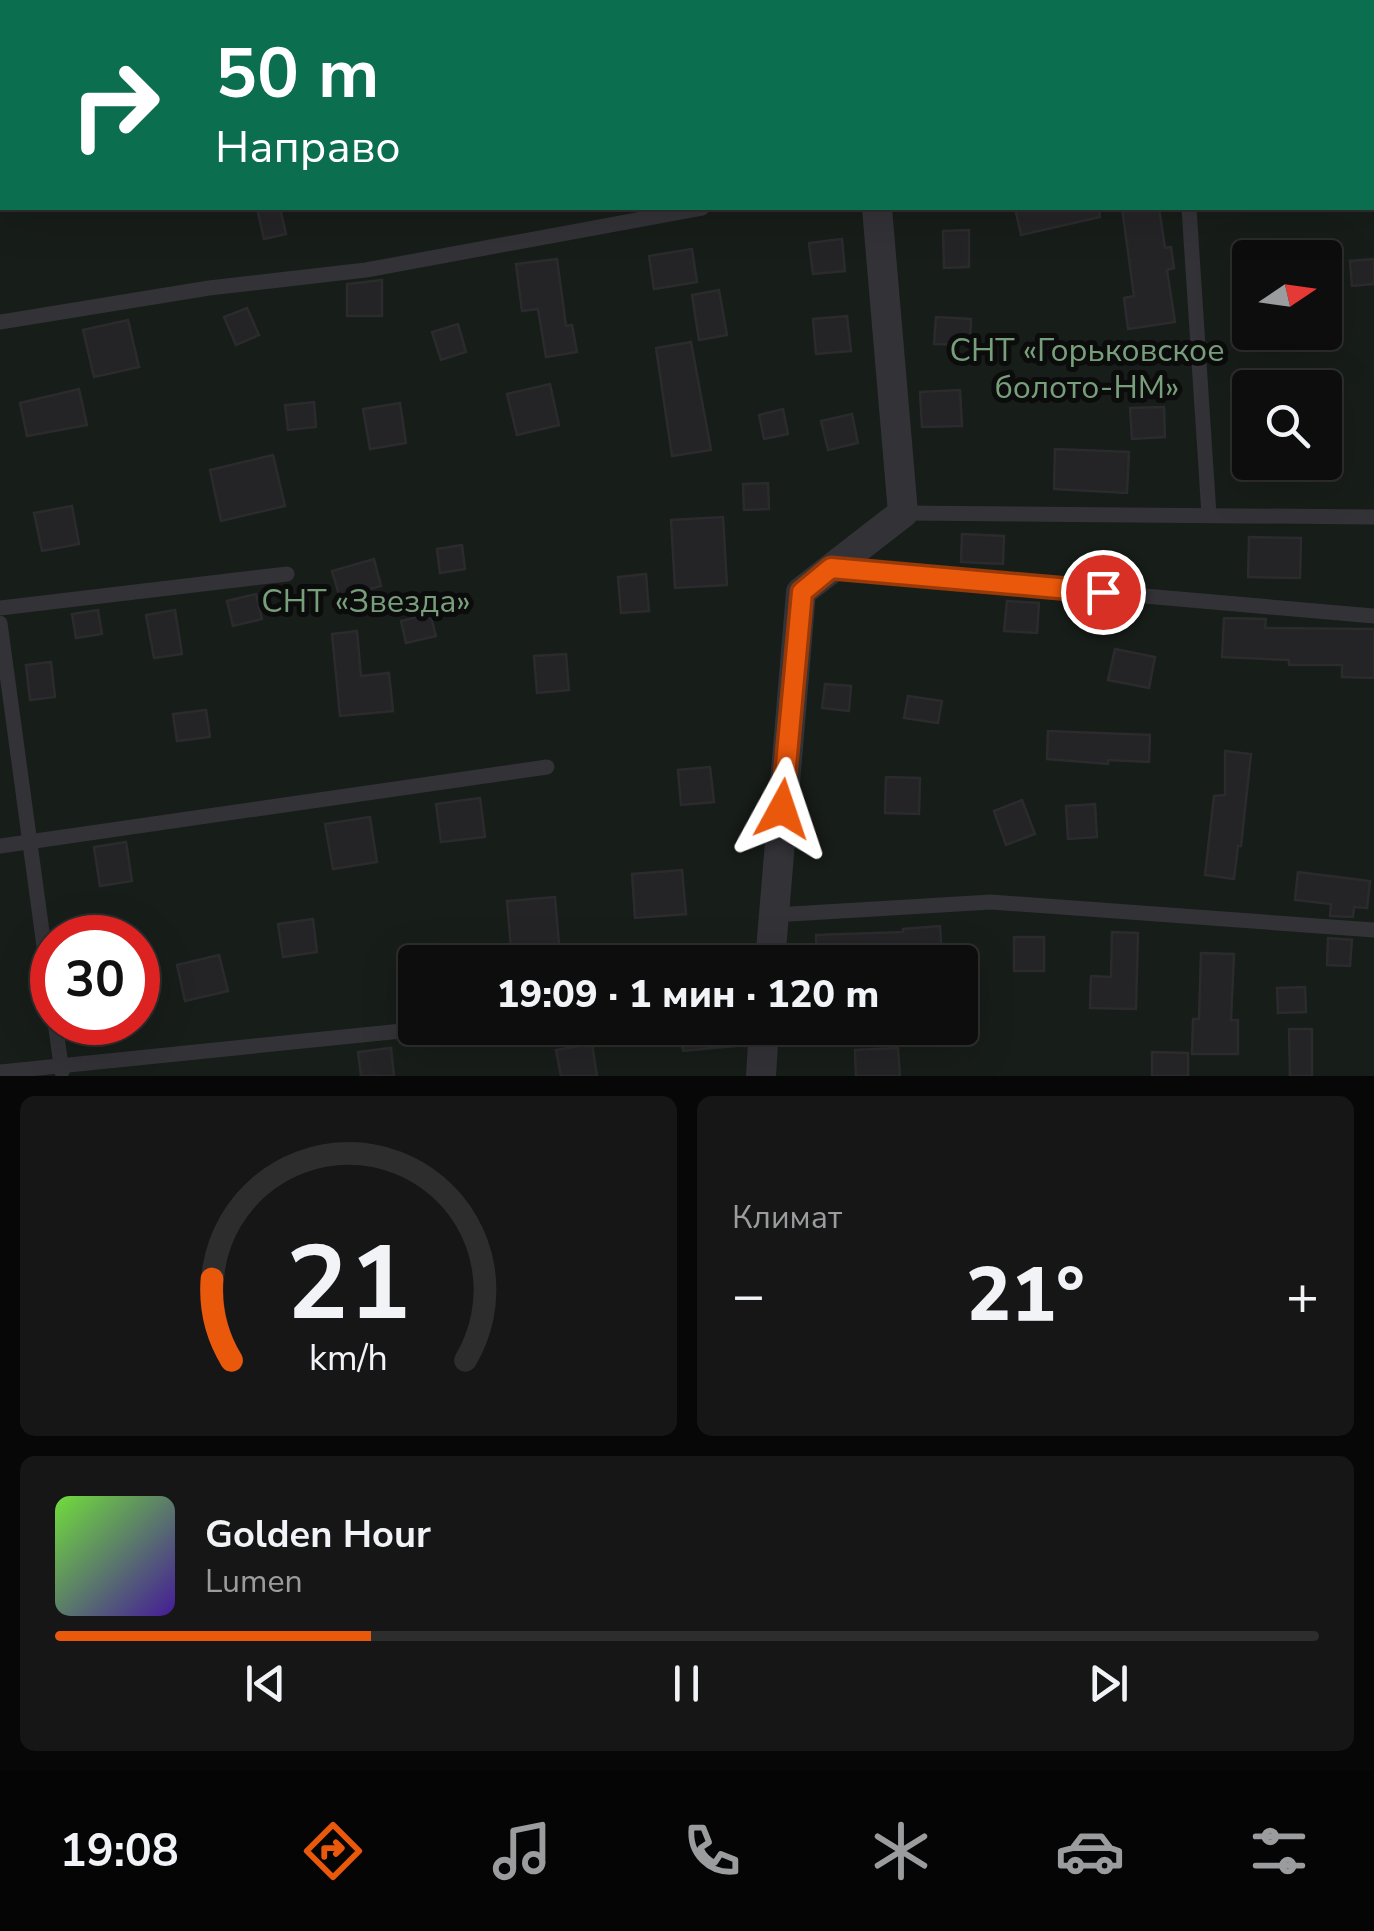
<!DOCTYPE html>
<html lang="ru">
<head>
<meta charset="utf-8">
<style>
	:root { --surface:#0d0d0e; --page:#161617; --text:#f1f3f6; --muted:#9a9c9e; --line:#2d2d2e; --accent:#ea580c }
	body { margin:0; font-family:"Nunito Sans",sans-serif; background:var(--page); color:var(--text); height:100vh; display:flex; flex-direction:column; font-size:38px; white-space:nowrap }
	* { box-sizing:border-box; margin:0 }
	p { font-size:32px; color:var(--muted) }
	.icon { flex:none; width:55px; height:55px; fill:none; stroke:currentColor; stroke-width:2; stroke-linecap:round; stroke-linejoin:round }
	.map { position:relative; height:1076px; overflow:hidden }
	.panel { display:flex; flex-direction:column; gap:20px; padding:20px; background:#070708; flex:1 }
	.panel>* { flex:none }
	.banner { position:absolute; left:0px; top:0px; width:1375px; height:210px; box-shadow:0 10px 40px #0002,0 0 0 2px var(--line); background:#0b6e4f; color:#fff; overflow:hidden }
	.needle { width:65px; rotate:77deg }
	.fabs { position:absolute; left:1232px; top:240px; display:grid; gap:20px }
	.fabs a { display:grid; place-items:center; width:110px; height:110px; border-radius:10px; background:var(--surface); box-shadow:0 10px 40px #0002,0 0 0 2px var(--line); font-size:50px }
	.speed { position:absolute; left:30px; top:915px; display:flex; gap:20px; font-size:50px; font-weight:700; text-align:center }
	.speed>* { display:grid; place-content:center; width:130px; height:130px; border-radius:50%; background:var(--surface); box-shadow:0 10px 40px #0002,0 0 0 2px var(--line); line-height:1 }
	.speed .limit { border:15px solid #d22; background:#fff; color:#111 }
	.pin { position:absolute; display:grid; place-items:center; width:85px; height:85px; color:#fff; margin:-42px; border:5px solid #fff; border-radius:50%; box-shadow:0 2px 10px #0007 }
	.me { position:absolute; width:110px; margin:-55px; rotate:5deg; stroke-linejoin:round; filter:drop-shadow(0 0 8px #0008) }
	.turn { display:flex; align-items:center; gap:35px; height:210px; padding:0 50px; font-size:45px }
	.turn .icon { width:130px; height:130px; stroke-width:2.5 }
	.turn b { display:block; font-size:70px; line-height:85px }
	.big { font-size:75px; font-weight:800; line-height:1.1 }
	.panel .tile { flex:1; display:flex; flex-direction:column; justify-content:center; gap:15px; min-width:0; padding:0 35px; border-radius:15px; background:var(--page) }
	.panel .dial { align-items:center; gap:0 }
	.dial svg { height:260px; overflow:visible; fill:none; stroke:var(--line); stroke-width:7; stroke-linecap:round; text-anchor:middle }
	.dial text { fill:var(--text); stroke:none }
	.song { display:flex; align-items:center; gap:30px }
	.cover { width:120px; height:120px; border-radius:15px; background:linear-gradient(135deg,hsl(100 70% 55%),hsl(260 70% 35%)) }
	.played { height:10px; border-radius:5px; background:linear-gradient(90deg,var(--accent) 25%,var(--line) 25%) }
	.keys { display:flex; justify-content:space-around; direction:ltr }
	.heat { display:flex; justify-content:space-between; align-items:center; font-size:55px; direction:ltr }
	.panel .tiles { flex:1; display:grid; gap:20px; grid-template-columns:1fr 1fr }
	.tile:last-child { grid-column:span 2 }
	.trip { position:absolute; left:398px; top:945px; width:580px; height:100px; border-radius:10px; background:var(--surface); box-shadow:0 10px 40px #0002,0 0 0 2px var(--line); font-weight:800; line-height:100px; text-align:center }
	.tab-bar { display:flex; height:160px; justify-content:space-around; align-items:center; background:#050506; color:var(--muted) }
	.tab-bar .icon { width:70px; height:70px }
	.tab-bar .active { color:var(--accent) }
	.tab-bar b { font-size:45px; color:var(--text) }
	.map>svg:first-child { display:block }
	.green { fill:#171d18; fill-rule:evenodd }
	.building { fill:#242426; stroke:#2b2b2e; stroke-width:2.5 }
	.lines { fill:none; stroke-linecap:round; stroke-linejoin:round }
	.lane { stroke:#323237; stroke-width:15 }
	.street { stroke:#323237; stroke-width:30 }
	.route-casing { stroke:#983908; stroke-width:25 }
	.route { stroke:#ea580c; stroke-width:18 }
	.labels { text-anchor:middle; stroke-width:10; stroke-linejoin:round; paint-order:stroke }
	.park-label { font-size:32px; fill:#789f7c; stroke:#0c0c0d }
</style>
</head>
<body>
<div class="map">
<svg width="1374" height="1076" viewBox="0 0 1374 1076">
	<rect width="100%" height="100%" fill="#111112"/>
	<path class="green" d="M0,0H1374V1076H0ZM2,2H1372V208H2ZM1250,258H1325V332H1250ZM1250,388H1325V462H1250ZM52,938H138V1022H52ZM415,962H960V1028H415Z"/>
	<g class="building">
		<polygon points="257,208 280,208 286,234 264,239"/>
		<polygon points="1015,208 1099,208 1100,217 1021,235"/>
		<polygon points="1122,208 1159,208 1165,248 1171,247 1174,268 1167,270 1175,322 1128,329 1124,298 1134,296"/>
		<polygon points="969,230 969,267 944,268 943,231"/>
		<polygon points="842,239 845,271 813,274 809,243"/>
		<polygon points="692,249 697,282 654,289 649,256"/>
		<polygon points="557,259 566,326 572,325 577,352 546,357 538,309 522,311 516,264"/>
		<polygon points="1374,259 1374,284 1352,286 1350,261"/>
		<polygon points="382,280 382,316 347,316 347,284"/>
		<polygon points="719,290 727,335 699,340 692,295"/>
		<polygon points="247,308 259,335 236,345 224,317"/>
		<polygon points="847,316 851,351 816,354 813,319"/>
		<polygon points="936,317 971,319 970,345 934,344"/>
		<polygon points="128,320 139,367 94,377 83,330"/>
		<polygon points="458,324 466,352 441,360 432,332"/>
		<polygon points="691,342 711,450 672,456 656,348"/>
		<polygon points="550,384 559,425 517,435 507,394"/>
		<polygon points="79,389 87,425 27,436 20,403"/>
		<polygon points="960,390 962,426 922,427 920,392"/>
		<polygon points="314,402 316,427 288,430 285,405"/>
		<polygon points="400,403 406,443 370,449 363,409"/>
		<polygon points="1164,407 1165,437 1132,439 1130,408"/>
		<polygon points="783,409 788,434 764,439 759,415"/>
		<polygon points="852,414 858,443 828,450 821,421"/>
		<polygon points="1055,449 1129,452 1127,493 1054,489"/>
		<polygon points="273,455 285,506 221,521 210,470"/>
		<polygon points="768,483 769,509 744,510 743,484"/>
		<polygon points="72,506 79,544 42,551 34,513"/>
		<polygon points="723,517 727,585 675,588 671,520"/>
		<polygon points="962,534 1004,536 1003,564 961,562"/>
		<polygon points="1249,537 1301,538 1300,578 1248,577"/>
		<polygon points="462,545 465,569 440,573 437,549"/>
		<polygon points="374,559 381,586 340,598 332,571"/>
		<polygon points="646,574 649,611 621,613 618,577"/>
		<polygon points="256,594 262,619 233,626 227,601"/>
		<polygon points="1007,601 1039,603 1037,633 1004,631"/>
		<polygon points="98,610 102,634 76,638 72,614"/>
		<polygon points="175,610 182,654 154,658 146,615"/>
		<polygon points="430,614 436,636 406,643 401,621"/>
		<polygon points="1224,618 1266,619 1265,628 1374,629 1374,678 1342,677 1342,665 1289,665 1289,660 1222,657"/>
		<polygon points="357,631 361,676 389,673 393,711 340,716 332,634"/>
		<polygon points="1115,649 1155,657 1149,688 1108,680"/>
		<polygon points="566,654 569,690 537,693 534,656"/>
		<polygon points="51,662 55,697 30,700 26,665"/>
		<polygon points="825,684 851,686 849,711 822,708"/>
		<polygon points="908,696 942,701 938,723 904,718"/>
		<polygon points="206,710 210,737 177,741 173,714"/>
		<polygon points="1048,731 1150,735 1149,762 1108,760 1108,764 1047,759"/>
		<polygon points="1225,751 1251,754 1241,846 1238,846 1234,879 1205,875 1214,796 1225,795"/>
		<polygon points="710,767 714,802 681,805 678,770"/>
		<polygon points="886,777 920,778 919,814 885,813"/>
		<polygon points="480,798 485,837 441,842 436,804"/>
		<polygon points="1022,800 1035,834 1006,845 994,811"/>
		<polygon points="1095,804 1097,837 1068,839 1066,806"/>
		<polygon points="370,817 377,862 333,869 325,824"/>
		<polygon points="126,842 132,881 100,886 94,847"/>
		<polygon points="682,870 686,914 635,918 632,874"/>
		<polygon points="1298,872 1370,881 1367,908 1354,907 1353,917 1330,916 1331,904 1295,900"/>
		<polygon points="555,897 559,944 511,948 507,901"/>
		<polygon points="313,919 317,952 283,957 278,924"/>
		<polygon points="940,926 942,959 817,962 816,935 903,932 903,929"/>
		<polygon points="1112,932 1138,933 1136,1009 1090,1008 1091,976 1111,977"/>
		<rect x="1014" y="937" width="30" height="34"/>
		<polygon points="1328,938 1352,940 1350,966 1327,965"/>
		<polygon points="1201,953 1234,954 1231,1020 1238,1020 1238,1054 1192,1054 1193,1019 1199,1019"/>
		<polygon points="219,955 228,991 185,1001 177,965"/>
		<polygon points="1305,987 1306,1012 1278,1013 1277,988"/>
		<polygon points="681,1028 745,1028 744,1045 683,1051"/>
		<polygon points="1289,1029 1312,1029 1312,1076 1290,1076"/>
		<polygon points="592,1044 597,1076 561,1076 556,1050"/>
		<polygon points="391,1048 394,1076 361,1076 358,1052"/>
		<polygon points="898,1048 900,1076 856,1076 855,1050"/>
		<polygon points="1152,1052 1188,1053 1188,1076 1152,1076"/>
	</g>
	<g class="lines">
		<g class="lane">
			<polyline points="1172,0 1173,2"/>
			<polyline points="343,2 363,0"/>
			<polyline points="0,47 2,47"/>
			<polyline points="1189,208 1209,515"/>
			<polyline points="0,322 209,288 366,270 702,208"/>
			<polyline points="903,513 1374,517"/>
			<polyline points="835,569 1374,616"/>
			<polyline points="0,608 287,574"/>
			<polyline points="0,623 52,1005"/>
			<polyline points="0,846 547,767"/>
			<polyline points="774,915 991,902 1374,930"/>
			<polyline points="55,1022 62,1072"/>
			<polyline points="0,1072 431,1028"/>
		</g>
		<g class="street">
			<polyline points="860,0 860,2"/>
			<polyline points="770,962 801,592 903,513 877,208"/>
			<polyline points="761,1076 764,1028"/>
		</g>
	</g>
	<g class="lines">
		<defs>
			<polyline id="route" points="782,809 802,592 831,568 1103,592"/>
		</defs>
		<use href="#route" class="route-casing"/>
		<use href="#route" class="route"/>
	</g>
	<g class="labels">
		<g class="park-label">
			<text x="1087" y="361">СНТ «Горьковское<tspan x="1087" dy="37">болото-НМ»</tspan></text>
			<text x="366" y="612">СНТ «Звезда»</text>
		</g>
	</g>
</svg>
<div class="fabs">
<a><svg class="needle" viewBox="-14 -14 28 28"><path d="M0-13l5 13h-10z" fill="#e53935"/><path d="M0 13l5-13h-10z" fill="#9a9c9e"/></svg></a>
<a><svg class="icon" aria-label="search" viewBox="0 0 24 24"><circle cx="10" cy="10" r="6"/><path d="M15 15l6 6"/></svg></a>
</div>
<div class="speed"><div class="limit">30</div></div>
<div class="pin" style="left:1103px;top:592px;background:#d93025"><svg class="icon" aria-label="arrive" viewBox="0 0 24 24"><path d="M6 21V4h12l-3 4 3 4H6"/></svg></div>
<svg class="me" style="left:782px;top:809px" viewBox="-20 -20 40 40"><path d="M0-17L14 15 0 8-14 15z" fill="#ea580c" stroke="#fff" stroke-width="4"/></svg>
<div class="trip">19:09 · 1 мин · 120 m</div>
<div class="banner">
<div class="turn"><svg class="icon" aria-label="right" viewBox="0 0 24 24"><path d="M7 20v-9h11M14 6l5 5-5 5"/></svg><div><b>50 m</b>Направо</div></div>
</div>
</div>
<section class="panel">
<div class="tiles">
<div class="tile dial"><svg viewBox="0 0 100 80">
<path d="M14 69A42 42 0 1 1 86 69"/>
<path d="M14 69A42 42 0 0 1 8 44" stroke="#ea580c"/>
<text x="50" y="56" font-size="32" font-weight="700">21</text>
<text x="50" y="72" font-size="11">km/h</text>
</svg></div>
<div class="tile"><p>Климат</p>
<div class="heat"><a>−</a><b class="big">21°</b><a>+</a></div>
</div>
<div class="tile">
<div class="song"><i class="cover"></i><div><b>Golden Hour</b><p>Lumen</p></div></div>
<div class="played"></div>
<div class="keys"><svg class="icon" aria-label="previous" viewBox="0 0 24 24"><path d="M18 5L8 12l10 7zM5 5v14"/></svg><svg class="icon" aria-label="pause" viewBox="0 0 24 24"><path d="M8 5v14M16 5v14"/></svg><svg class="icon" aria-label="next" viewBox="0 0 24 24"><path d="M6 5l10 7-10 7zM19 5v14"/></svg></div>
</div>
</div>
</section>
<nav class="tab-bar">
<b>19:08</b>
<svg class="icon active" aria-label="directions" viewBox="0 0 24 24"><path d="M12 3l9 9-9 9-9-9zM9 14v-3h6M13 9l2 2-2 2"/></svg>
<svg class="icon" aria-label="music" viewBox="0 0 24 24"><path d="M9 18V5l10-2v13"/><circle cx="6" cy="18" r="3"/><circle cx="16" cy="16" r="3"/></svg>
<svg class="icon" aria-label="phone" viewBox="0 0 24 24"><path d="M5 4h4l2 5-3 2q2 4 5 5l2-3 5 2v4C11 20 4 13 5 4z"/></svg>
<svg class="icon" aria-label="climate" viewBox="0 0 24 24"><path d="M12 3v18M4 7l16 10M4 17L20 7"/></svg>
<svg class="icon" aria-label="car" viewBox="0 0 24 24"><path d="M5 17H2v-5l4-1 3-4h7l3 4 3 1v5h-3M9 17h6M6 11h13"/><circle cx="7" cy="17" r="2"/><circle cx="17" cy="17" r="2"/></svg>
<svg class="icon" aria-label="filters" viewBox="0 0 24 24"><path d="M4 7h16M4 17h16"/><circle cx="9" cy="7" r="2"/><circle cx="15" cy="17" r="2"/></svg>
</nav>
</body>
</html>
